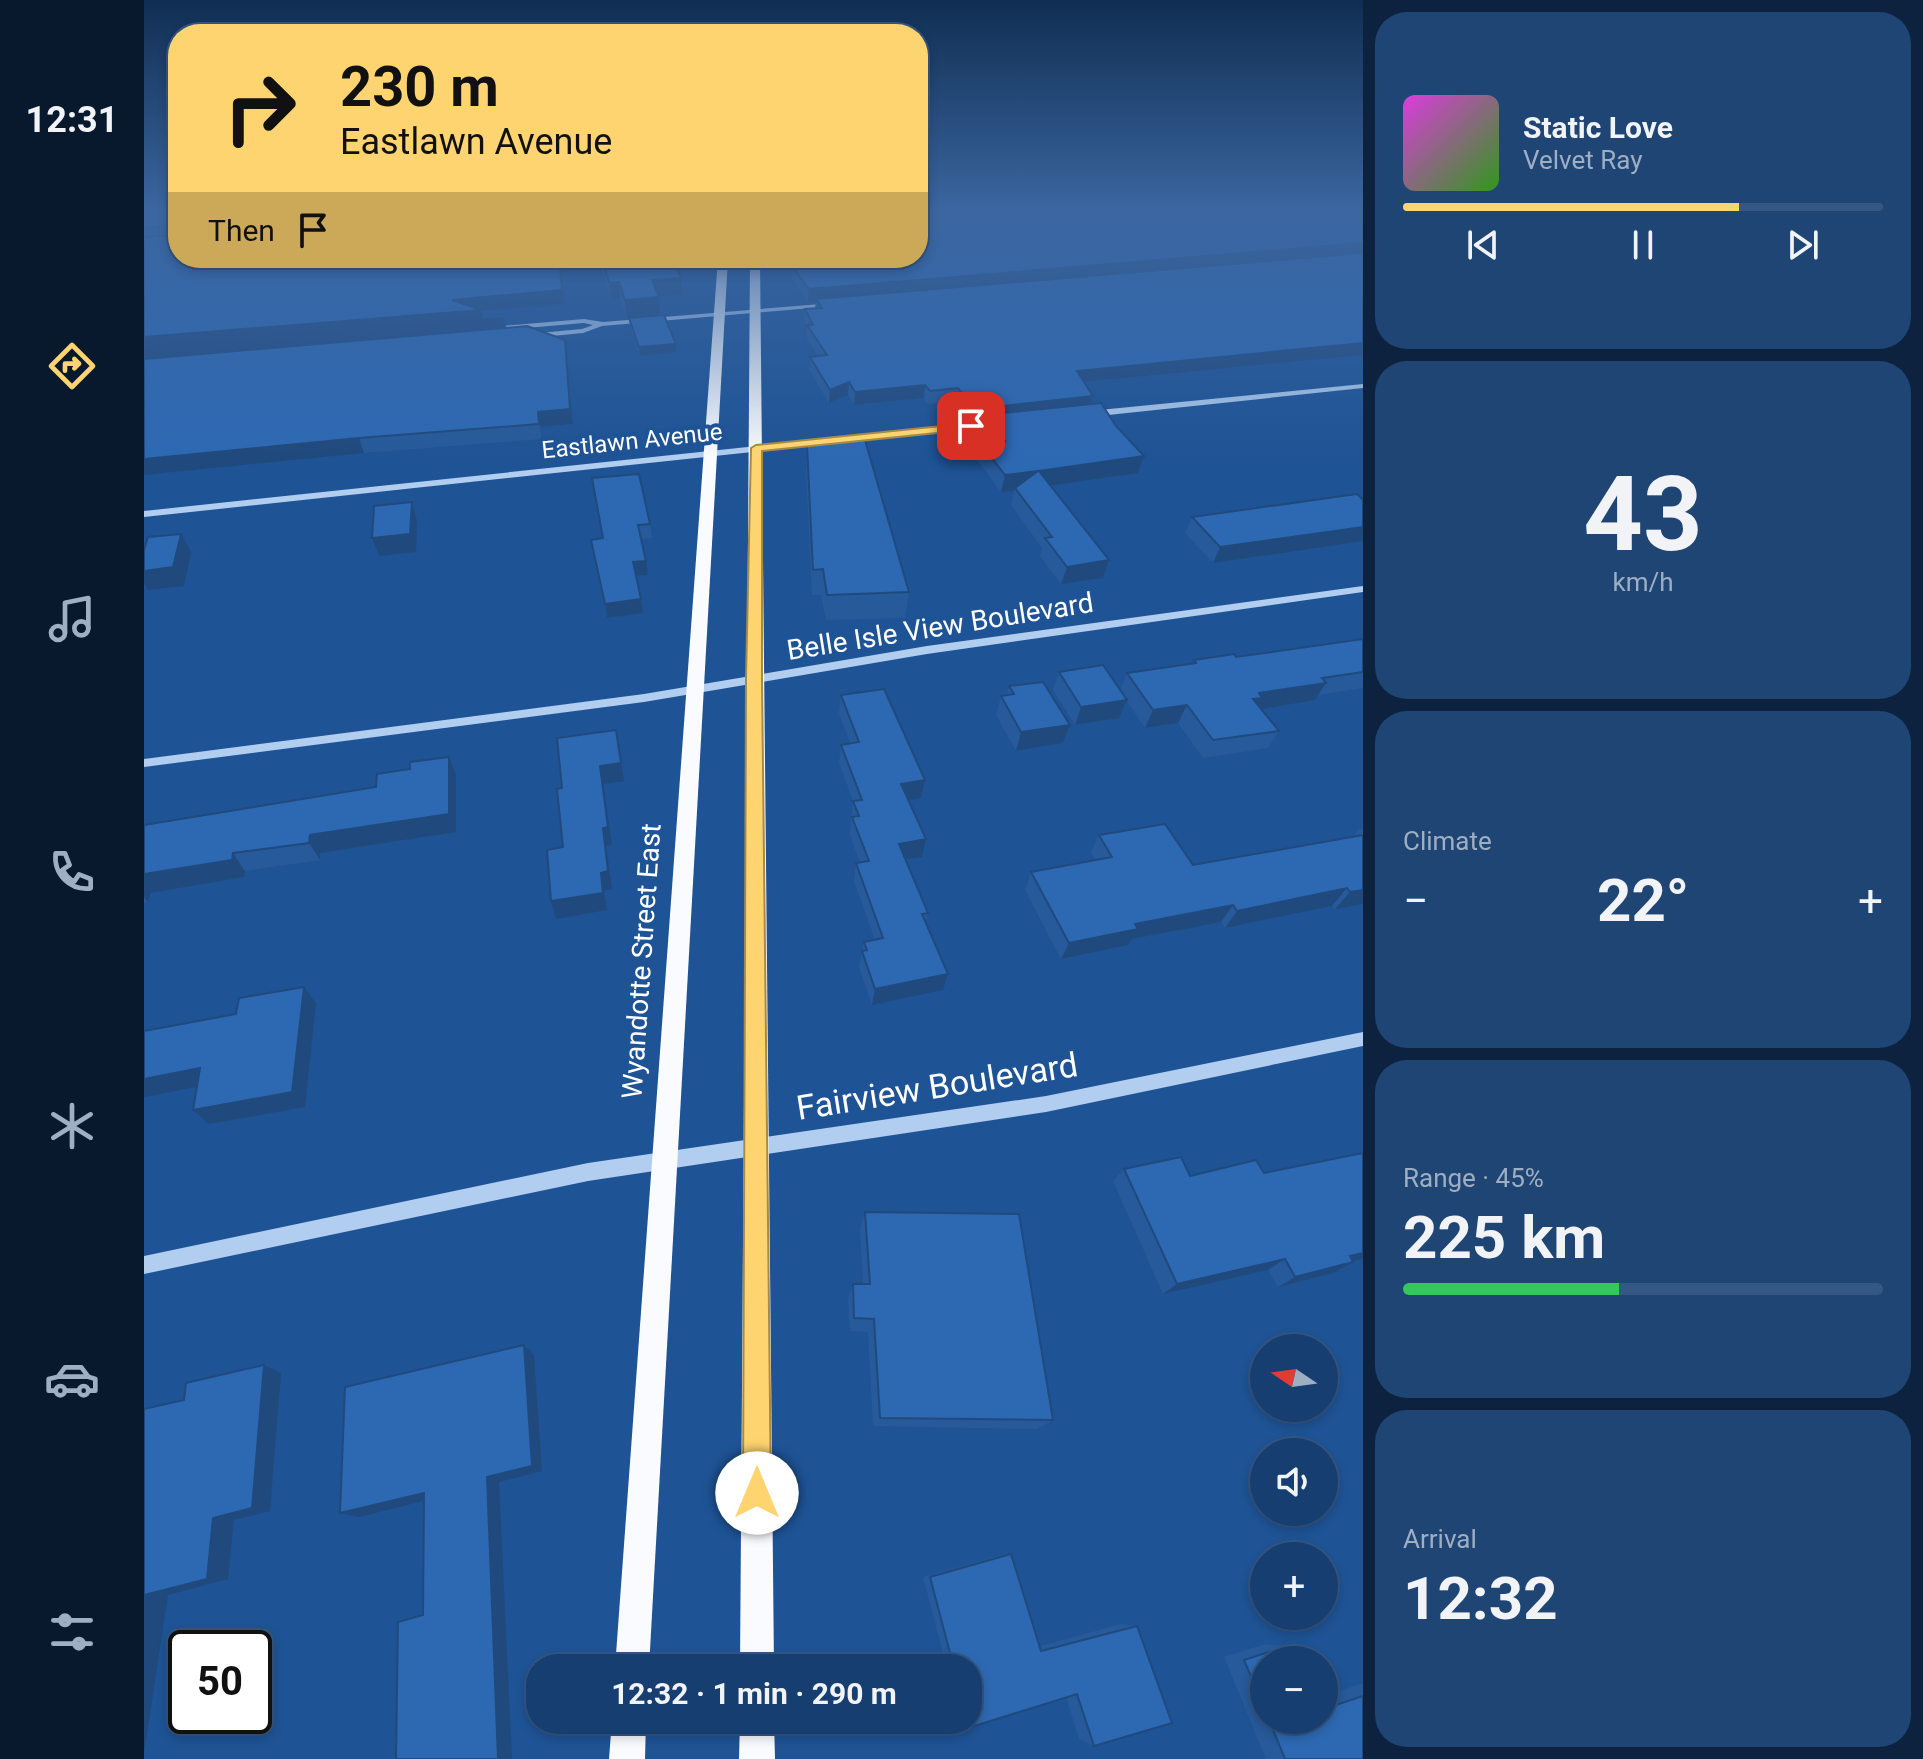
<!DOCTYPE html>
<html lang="en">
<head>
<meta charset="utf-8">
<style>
	:root { --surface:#163e70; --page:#1f4575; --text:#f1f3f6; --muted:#9eaec3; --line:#355783; --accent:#fed470 }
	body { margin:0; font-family:Roboto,sans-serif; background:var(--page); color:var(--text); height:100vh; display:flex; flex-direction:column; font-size:30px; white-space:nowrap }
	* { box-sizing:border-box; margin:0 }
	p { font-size:26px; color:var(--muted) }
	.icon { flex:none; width:44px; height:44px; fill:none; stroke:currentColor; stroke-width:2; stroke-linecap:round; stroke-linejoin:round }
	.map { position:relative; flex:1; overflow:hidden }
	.panel { display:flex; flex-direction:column; gap:12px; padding:12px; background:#0c223e; width:560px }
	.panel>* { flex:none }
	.guide { position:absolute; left:24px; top:24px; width:760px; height:244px; border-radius:32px; box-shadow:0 4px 12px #0003,0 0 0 2px var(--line); background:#fed470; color:#111; overflow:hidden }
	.needle { width:52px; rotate:283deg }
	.buttons { position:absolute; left:1106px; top:1334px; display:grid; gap:16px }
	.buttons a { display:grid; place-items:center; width:88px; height:88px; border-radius:50%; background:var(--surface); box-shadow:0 4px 12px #0003,0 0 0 2px var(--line); font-size:40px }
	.speed { position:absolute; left:24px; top:1630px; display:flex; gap:16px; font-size:40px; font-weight:700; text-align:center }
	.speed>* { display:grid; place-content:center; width:104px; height:104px; border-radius:50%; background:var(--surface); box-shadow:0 4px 12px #0003,0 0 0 2px var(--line); line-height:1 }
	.speed .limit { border:4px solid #111; border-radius:12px; background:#fff; color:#111 }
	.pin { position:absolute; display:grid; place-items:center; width:68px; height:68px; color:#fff; margin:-34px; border-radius:16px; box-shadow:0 4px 12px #0006 }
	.me { position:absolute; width:88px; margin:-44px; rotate:0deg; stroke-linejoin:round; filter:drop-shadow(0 0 6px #0008) }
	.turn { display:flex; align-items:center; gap:28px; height:168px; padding:0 40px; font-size:36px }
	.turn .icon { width:104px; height:104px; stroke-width:2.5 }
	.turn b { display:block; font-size:56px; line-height:68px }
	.then { display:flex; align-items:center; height:76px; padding:0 40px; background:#0003; gap:16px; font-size:30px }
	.big { font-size:60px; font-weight:700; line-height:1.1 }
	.panel .tile { flex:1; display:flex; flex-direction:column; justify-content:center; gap:12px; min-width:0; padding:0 28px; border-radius:32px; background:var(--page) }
	.panel .dial { align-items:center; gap:0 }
	.dial b { font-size:104px; line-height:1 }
	.song { display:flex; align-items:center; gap:24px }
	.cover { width:96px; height:96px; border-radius:12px; background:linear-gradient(135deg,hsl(300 70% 55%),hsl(110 70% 35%)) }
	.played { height:8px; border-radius:4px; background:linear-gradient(90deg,var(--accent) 70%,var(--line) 70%) }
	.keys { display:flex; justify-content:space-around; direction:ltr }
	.heat { display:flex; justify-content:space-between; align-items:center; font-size:44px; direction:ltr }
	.charge { height:12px; border-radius:6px; background:linear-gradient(90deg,#34c759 45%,var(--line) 0) }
	.trip { position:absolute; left:382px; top:1654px; width:456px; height:80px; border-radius:32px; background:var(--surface); box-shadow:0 4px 12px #0003,0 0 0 2px var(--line); font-weight:700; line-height:80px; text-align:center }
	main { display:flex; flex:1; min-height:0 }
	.menu { display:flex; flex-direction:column; width:144px; justify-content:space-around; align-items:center; background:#09192d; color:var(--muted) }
	.menu .icon { width:56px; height:56px }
	.menu .active { color:var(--accent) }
	.menu b { font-size:36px; color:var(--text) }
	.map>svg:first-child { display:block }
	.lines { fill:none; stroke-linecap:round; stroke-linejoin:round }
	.minor { fill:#b1cdef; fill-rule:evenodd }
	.major { fill:#f9fbff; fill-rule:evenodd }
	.wall { fill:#275a9a }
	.shaded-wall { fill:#204a7d }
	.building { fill:#2d69b3; stroke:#204a7d; stroke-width:2 }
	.route { fill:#fed470; stroke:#a58a49; stroke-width:2 }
	.labels { text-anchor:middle; stroke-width:8; stroke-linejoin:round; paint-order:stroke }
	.far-street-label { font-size:24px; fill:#fff; stroke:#1e5395 }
	.street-label { font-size:28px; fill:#fff; stroke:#1e5395 }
	.near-street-label { font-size:34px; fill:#fff; stroke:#1e5395 }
</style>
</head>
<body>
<main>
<nav class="menu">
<b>12:31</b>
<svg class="icon active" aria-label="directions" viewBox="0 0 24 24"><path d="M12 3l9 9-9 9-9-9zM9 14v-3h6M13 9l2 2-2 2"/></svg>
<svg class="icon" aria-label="music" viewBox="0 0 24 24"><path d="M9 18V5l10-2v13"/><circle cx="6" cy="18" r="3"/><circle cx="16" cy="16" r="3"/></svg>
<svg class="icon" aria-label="phone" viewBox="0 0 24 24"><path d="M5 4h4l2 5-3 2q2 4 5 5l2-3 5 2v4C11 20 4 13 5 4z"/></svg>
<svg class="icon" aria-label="climate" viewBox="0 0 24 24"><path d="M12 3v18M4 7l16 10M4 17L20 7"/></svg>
<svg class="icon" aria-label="car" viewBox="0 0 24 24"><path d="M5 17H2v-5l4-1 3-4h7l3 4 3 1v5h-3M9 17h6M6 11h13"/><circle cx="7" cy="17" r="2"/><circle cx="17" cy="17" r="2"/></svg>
<svg class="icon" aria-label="filters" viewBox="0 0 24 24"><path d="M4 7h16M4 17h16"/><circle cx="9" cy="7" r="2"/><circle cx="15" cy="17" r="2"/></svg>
</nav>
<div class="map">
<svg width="1219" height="1759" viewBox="0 0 1219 1759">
	<rect width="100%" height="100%" fill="#1e5395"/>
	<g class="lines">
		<g class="minor">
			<polygon points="689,303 691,306 458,326 439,333 387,338 383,336 384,334 438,329 449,325 440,323 347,331 343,329 347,327 440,319 459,322"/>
			<polygon points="1219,384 1219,388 945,417 941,414 945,411"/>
			<polygon points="857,420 860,421 860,425 0,517 0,511"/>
			<polygon points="1219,586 1219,592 783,654 500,702 0,767 0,759 500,694 783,646"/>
			<polygon points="1219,1032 1219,1046 902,1112 444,1181 0,1274 0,1256 444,1163 902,1096"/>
		</g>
		<g class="major">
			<polygon points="574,258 584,258 505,1668 471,1668"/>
			<polygon points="606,258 616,258 630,1668 596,1668"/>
			<polygon points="468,1720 502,1720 501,1759 465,1759"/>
			<polygon points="596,1720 630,1720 631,1759 595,1759"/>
		</g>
	</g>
	<g class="wall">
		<polygon points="0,211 34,211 34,258 416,258 420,304 338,311 339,320 360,318 362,328 423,354 429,424 397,427 398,439 220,453 0,475"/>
		<polygon points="1219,211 1219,355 940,382 949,396 947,404 972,426 1000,456 994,473 906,486 959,578 917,584 896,556 898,548 867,505 870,491 857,492 833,460 837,444 845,443 836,432 838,421 828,422 812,401 784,404 780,398 710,405 704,395 685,403 665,369 666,357 674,356 663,338 663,327 660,321 661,309 671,308 672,301 664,301 647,277 648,266 657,265 653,258 774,258"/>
		<polygon points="455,258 528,258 538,294 514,296 516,314 483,317 476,298 467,299"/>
		<polygon points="485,318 532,352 496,356 486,327"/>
		<polygon points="663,445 765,592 761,618 682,620 677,595 668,595 662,469"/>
		<polygon points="448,478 506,524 508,538 497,539 504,575 492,576 497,599 499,613 463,618 447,540 458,538"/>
		<polygon points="1213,494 1069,563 1041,533 1048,517"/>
		<polygon points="1219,639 1219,688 1174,695 1171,700 1117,709 1135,731 1124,748 1059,758 1034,723 1001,728 983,701 975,718 931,725 909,690 915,672 976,690 983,673 1048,664 1050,660 1092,657"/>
		<polygon points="865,686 926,725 919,743 872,751 852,715 857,696 863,695"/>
		<polygon points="697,695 777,798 764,800 782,839 778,857 762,860 784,913 782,921 799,990 728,1005 715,967 720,942 731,940 710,881 712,863 716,863 706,835 709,801 695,763 697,745 706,743 695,713"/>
		<polygon points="312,775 312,832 176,853 176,860 101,871 100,877 7,893 4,902 0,903 0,825"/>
		<polygon points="1215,829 1219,829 1219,904 1191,909 1188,906 1081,928 1077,922 988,939 984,945 917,959 881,890 887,872 951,860 947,852 955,835 1049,865 1209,837"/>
		<polygon points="980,1169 1046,1176 1120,1173 1219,1259 1209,1262 1190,1273 1134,1287 1124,1270 1019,1294 969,1181"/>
		<polygon points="721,1212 909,1420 893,1429 729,1426 724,1332 706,1331 704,1298 709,1284 719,1284 716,1229"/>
		<polygon points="867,1554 896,1646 977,1624 993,1626 950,1746 935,1739 922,1697 827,1727 817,1721 817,1720 824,1720 824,1668 803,1668 779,1577 857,1555"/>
		<polygon points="1121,1644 1143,1646 1120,1660 1120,1720 1180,1720 1180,1696 1219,1683 1219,1759 1122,1759 1080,1657"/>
	</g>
	<g class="shaded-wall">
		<polygon points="1219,243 1219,254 672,299 672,301 664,301 665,289"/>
		<polygon points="416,258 420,304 338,311 339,320 360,318 363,332 0,364 0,337 308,300"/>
		<polygon points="537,278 538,294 509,297 508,280"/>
		<polygon points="475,282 476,298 467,299 465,283"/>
		<polygon points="515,297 516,314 483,317 481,300"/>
		<polygon points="421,340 429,424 397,427 398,439 394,412"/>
		<polygon points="1219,343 1219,355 929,383 933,371"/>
		<polygon points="532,344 532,352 496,356 495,347"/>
		<polygon points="705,382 704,395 685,403 686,390"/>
		<polygon points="781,385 780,398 710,405 711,392"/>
		<polygon points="949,396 946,409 839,415 838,421 828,422 831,409"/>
		<polygon points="215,438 220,453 0,475 0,459"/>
		<polygon points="1000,456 994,473 891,488 895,471"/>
		<polygon points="894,471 871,488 870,491 857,492 861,475"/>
		<polygon points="268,502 273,521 272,552 235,556 228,538"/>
		<polygon points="1219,527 1219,541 1069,563 1076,547"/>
		<polygon points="37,534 47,552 40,586 4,590 0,583 0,571"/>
		<polygon points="965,560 959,578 917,584 923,567"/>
		<polygon points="502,561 504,575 490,576 489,562"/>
		<polygon points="497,599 499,613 463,618 461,604"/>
		<polygon points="1182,683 1171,700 1112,710 1109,699 1115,693"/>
		<polygon points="983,700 975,718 931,725 937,707"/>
		<polygon points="1043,705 1034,723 1001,728 1009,710"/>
		<polygon points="926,725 919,743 872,751 877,732"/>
		<polygon points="472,730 480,781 459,784 468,845 462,846 468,889 460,890 463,910 412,919 407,901 457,873 459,828 456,766"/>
		<polygon points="305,757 312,775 312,832 176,853 176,860 165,843 166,835"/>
		<polygon points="781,780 777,798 753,802 757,784"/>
		<polygon points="782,839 778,857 752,861 755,844"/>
		<polygon points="89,853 101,871 100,877 7,893 4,902 0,897 0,874"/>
		<polygon points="1203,888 1188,906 1081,928 1093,911"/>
		<polygon points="1219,890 1219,904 1191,909 1206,892"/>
		<polygon points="1089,905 1077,922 988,939 984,945 917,959 925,943 991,924"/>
		<polygon points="804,974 799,990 728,1005 731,989"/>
		<polygon points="160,987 172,1003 161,1107 65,1124 49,1110"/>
		<polygon points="56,1068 72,1083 0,1097 0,1079"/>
		<polygon points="1219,1253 1219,1259 1186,1267 1206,1256"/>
		<polygon points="1141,1259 1124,1270 1019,1294 1033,1284"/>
		<polygon points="1209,1262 1190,1273 1134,1287 1151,1277"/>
		<polygon points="380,1345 390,1355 398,1471 355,1482 368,1759 354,1759 343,1477"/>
		<polygon points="120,1365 137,1373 126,1511 90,1520 84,1579 24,1595 0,1754 0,1595 69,1518"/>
		<polygon points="280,1493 295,1497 215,1517 196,1513"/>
	</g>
	<g class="building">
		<polygon points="0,211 34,211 34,258 415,258 418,290 308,300 337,310 0,337 0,237 29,235 31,226 0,227"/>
		<polygon points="774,211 1219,211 1219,243 665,289 648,266 666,264 661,258 774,258"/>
		<polygon points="1219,253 1219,343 933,371 949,396 831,409 814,388 786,391 781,385 711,392 705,382 686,390 666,357 683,355 663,325 669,325 661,309 678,308 672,299"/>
		<polygon points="458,258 528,258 537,278 508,280 515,297 481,300 475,282 465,283"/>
		<polygon points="520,315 532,344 495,347 485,318"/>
		<polygon points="360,318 0,349 0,347"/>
		<polygon points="383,326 421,340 426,409 394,412 395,424 215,438 0,459 0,359"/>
		<polygon points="957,403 972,426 1000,456 895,471 965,560 923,567 901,538 908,537 871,488 894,471 861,475 837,444 861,441 839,415"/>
		<polygon points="721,440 765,592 683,595 679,569 669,570 663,445"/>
		<polygon points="495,474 506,524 494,525 502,561 489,562 497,599 461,604 447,540 459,538 448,478"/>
		<polygon points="1213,494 1219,500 1219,527 1076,547 1048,517"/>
		<polygon points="268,502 266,534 228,538 230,506"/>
		<polygon points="37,534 29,567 0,571 0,550 4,537"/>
		<polygon points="1219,639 1219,672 1178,678 1182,683 1115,693 1118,698 1109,699 1135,731 1069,740 1043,705 1009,710 983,673 1052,663 1050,660 1090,654 1092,657"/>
		<polygon points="959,665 983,700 937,707 915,672"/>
		<polygon points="899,682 926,725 877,732 857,696 870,694 865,686"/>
		<polygon points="740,689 781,780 757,784 782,839 755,844 784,913 778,914 804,974 731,989 718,951 723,950 720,942 739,938 712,863 725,861 708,817 715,816 709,801 718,800 697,745 715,742 697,695"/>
		<polygon points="472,730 477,763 456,766 464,827 459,828 464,871 457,873 459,893 407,901 403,850 419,847 413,789 418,788 413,738"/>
		<polygon points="305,757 305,814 166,835 165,843 89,853 88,860 0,874 0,825 232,787 233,774 266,769 266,762"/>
		<polygon points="1021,824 1049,865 1219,835 1219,890 1206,892 1203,888 1093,911 1089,905 991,924 994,929 925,943 887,872 968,857 955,835"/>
		<polygon points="160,987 148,1092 49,1110 56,1068 0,1079 0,1031 92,1014 95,998"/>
		<polygon points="1219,1153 1219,1253 1206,1256 1209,1262 1151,1277 1141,1259 1033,1284 980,1169 1037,1157 1046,1176 1112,1160 1120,1173"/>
		<polygon points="721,1212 875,1214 909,1420 736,1418 730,1319 710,1318 709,1284 726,1284"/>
		<polygon points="380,1345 388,1466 343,1477 354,1759 252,1759 254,1622 279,1615 280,1493 196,1513 201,1387"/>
		<polygon points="120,1365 108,1508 69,1518 63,1579 0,1595 0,1409 40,1400 42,1383"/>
		<polygon points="867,1554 897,1651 993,1626 1028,1723 950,1746 933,1694 827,1727 824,1718 824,1668 810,1668 786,1577"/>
		<polygon points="1143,1646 1149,1660 1120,1660 1120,1707 1100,1660"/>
		<polygon points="1219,1696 1219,1759 1141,1759 1125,1720 1180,1720 1180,1709"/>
	</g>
	<linearGradient id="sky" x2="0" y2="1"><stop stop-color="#102e52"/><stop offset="0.46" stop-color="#3b66a0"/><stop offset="1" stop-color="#3b66a0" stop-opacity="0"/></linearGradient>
	<rect width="1219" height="457" fill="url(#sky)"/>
	<polygon class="route" points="827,423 831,424 831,429 618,451 618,678 627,1493 623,1503 613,1507 603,1503 599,1493 602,678 607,448 612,445"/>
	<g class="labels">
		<g class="far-street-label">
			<text transform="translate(488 441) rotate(-6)" y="8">Eastlawn Avenue</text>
		</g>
		<g class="street-label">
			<text transform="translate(796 626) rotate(-9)" y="10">Belle Isle View Boulevard</text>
			<text transform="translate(497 961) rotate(-86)" y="10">Wyandotte Street East</text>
		</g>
		<g class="near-street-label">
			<text transform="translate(793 1086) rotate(-9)" y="12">Fairview Boulevard</text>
		</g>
	</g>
</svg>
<div class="buttons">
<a><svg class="needle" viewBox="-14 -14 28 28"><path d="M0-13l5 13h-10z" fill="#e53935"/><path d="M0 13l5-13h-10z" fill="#9eaec3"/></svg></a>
<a><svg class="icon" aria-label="sound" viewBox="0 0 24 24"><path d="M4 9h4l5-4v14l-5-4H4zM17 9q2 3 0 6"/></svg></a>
<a>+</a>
<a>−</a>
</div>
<div class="speed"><div class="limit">50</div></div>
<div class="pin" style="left:827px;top:426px;background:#d93025"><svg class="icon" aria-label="arrive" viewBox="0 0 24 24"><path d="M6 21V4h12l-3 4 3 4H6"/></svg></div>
<svg class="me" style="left:613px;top:1493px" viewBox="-20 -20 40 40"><circle r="19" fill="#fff"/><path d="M0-13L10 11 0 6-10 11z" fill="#fed470"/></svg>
<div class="trip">12:32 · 1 min · 290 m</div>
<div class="guide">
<div class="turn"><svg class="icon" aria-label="right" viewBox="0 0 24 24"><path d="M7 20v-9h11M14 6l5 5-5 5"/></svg><div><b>230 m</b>Eastlawn Avenue</div></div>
<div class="then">Then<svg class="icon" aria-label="arrive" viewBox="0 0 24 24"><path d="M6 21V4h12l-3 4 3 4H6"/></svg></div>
</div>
</div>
<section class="panel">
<div class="tile">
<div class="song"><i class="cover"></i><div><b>Static Love</b><p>Velvet Ray</p></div></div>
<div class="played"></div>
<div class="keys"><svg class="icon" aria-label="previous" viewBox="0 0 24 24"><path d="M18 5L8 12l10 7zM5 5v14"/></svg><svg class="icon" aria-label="pause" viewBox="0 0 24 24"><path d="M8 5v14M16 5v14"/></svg><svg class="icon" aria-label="next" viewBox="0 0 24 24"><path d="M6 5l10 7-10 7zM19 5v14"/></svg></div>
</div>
<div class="tile dial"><b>43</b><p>km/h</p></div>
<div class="tile"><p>Climate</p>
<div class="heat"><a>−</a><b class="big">22°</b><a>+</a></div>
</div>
<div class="tile"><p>Range · 45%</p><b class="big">225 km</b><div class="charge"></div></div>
<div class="tile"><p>Arrival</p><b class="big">12:32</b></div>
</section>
</main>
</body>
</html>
